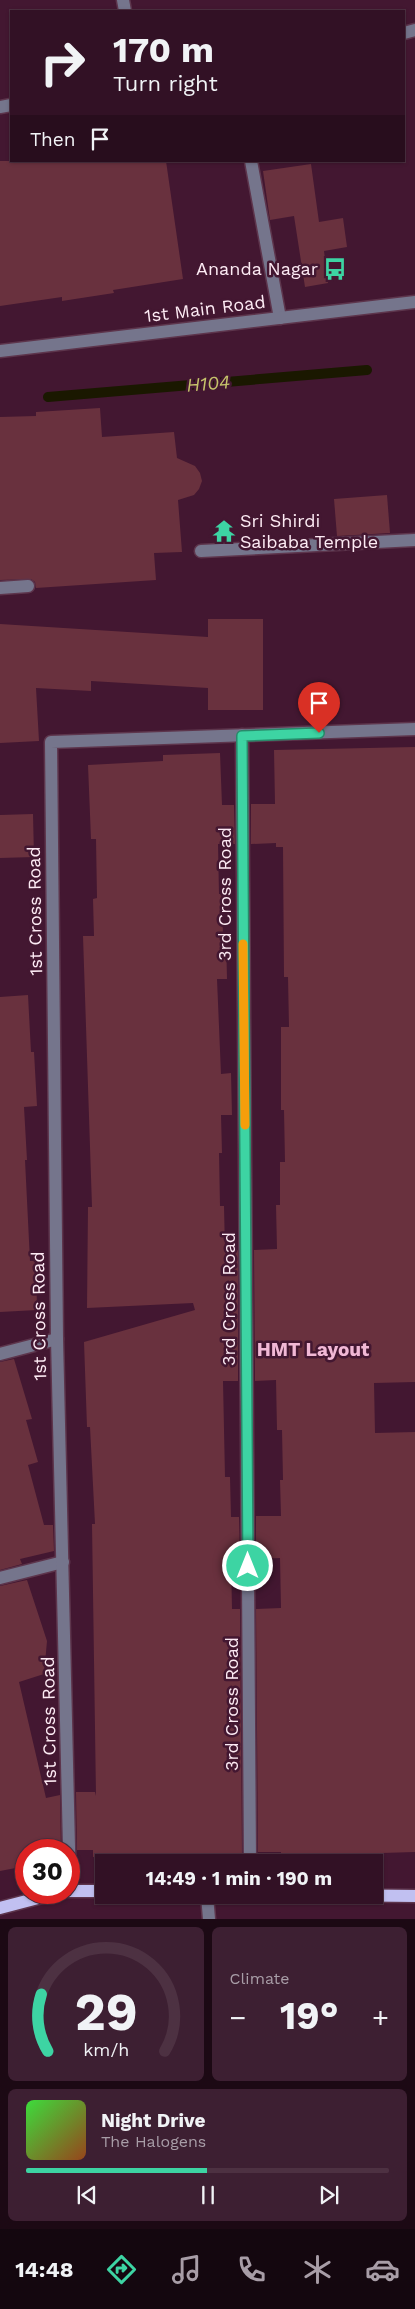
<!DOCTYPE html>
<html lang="en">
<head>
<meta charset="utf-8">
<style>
	:root { --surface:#321125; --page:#3d1f32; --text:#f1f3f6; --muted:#a89da7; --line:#4d3142; --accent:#3dd4a3 }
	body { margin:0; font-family:"Work Sans",sans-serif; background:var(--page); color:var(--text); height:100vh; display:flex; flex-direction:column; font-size:19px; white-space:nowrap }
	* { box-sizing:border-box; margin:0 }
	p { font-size:16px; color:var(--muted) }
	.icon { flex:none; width:28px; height:28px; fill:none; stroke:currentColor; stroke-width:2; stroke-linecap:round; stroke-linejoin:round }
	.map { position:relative; height:1919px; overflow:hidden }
	.sheet { display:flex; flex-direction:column; gap:8px; padding:8px; background:#1c0914; flex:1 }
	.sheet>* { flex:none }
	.hud { position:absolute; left:10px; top:10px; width:395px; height:152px; border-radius:0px; box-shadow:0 1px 4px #0004,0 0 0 1px var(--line); background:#321125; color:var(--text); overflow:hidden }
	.speed { position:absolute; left:15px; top:1839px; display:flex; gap:10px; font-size:25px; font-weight:700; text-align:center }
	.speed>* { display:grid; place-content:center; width:65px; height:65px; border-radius:50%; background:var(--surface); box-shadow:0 1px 4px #0004,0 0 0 1px var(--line); line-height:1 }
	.speed .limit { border:8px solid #d22; background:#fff; color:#111 }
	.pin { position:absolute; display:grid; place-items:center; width:42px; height:42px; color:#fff; margin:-51px -21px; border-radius:50% 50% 50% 0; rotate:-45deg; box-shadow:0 0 5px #0007 }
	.pin .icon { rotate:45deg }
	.me { position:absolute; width:55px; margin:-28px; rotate:0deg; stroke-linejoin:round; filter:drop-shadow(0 0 4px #0008) }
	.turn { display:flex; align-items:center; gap:18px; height:105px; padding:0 20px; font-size:22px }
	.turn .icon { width:65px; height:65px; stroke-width:2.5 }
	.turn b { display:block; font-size:35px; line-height:42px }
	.then { display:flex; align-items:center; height:48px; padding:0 20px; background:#0003; gap:10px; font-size:19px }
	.big { font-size:38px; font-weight:700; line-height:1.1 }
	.sheet .widget { flex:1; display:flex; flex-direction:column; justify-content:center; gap:8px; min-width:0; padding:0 18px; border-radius:8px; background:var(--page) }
	.sheet .dial { align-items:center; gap:0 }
	.dial svg { height:130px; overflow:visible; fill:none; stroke:var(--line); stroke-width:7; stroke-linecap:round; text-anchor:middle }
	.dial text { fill:var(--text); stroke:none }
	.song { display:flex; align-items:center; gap:15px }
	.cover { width:60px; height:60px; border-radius:8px; background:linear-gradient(135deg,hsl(120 70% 55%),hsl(20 70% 35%)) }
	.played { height:5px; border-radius:2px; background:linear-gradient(90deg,var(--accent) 50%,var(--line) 50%) }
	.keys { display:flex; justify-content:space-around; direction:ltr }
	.heat { display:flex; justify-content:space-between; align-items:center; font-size:28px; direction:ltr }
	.sheet .tiles { flex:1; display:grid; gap:8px; grid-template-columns:1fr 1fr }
	.widget:last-child { grid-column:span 2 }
	.trip { position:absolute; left:95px; top:1854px; width:288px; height:50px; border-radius:0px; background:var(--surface); box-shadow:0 1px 4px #0004,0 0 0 1px var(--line); font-weight:700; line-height:50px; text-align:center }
	.tabs { display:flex; height:80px; justify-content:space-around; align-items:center; background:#14070f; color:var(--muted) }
	.tabs .icon { width:35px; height:35px }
	.tabs .current { color:var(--accent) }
	.tabs b { font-size:22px; color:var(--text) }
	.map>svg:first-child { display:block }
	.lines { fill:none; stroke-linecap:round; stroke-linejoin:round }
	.stream { stroke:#1a1800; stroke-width:10 }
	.building { fill:#69313e }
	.minor-casing { stroke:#5d354c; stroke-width:15 }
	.major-casing { stroke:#5d354c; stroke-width:15 }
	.minor { stroke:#75758c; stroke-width:12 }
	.major { stroke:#c1c0f1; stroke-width:12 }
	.route-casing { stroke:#288a6a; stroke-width:12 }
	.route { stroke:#3dd4a3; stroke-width:9 }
	.slow { stroke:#f59e0b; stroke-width:9 }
	.labels { text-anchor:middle; stroke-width:5; stroke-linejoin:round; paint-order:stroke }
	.poi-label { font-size:18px; fill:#fdebf4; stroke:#431731; text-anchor:end }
	.street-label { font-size:18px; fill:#fdebf4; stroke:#431731 }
	.water-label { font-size:19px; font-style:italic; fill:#c6c36b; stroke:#431731 }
	.neighbourhood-label { font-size:19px; font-weight:bold; fill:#f1b8d5; stroke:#431731 }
</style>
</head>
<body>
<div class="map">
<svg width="415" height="1919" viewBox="0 0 415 1919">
	<rect width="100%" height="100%" fill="#431731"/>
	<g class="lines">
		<polyline class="stream" points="48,397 367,370"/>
	</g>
	<g class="building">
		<polygon points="0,161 166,161 183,279 113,290 114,293 62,301 62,297 0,306"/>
		<polygon points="311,164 319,222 343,218 347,247 324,251 328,283 305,287 294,216 270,220 263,171"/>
		<polygon points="100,408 102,437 174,432 177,458 195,466 200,473 202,481 199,489 194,495 178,500 182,552 154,553 156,580 36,588 35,582 31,579 0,580 0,417 36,416 36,412"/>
		<polygon points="387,495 390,533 337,536 334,499"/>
		<polygon points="208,619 263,619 263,710 208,710 208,688 91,681 91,691 36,688 39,741 0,743 0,624 208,637"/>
		<polygon points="415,747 415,1382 374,1383 375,1433 415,1432 415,1852 281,1856 281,1852 258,1852 256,1609 281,1608 280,1558 256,1559 256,1516 281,1516 280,1480 283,1480 282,1430 277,1430 276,1380 255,1381 254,1250 277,1249 276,1205 280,1205 280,1162 285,1162 284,1110 281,1110 281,1027 289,1027 288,977 284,977 283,847 276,847 276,843 251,844 251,804 275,804 274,750"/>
		<polygon points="220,753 222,805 234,805 235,844 218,844 219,894 222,894 223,936 226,936 227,979 217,979 221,1074 231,1073 232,1115 221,1115 222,1153 219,1153 220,1206 224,1206 225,1251 238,1250 238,1381 223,1381 225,1477 230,1477 231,1517 239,1517 240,1559 231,1559 232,1609 240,1609 242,1853 93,1857 93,1850 77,1850 76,1792 95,1792 96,1796 92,1524 95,1524 90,1427 87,1427 84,1342 195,1310 193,1303 87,1308 88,1207 92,1207 83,936 94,936 93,899 97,898 96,839 91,839 88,765 163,761 163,755"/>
		<polygon points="33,814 34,857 0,858 0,815"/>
		<polygon points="28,995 31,1052 34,1052 37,1106 24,1107 27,1160 25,1160 30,1261 36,1261 37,1310 0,1312 0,997"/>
		<polygon points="14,1359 32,1419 26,1420 38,1462 28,1465 44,1525 53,1525 54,1551 20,1559 22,1564 0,1570 0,1362"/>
		<polygon points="27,1580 47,1641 44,1674 19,1682 46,1798 60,1795 61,1850 26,1850 26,1866 0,1871 0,1586"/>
	</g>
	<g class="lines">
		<defs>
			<g id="minor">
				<polyline points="123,0 125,11"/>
				<polyline points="404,33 415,30"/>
				<polyline points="0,107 11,105"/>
				<polyline points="251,161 280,318"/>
				<polyline points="0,351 415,302"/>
				<polyline points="201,551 415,540"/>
				<polyline points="0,588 28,586"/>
				<polyline points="242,735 250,1862"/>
				<polyline points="0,1354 57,1339"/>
				<polyline points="0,1578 63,1562"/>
				<polyline points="70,1890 57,1339 51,742 415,729"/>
				<polyline points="207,1895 209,1919"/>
			</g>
			<g id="major">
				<polyline points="69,1891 104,1891"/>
				<polyline points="328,1895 415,1896"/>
				<polyline points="0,1908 61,1892"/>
			</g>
		</defs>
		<use href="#minor" class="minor-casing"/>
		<use href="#major" class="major-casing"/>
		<use href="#minor" class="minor"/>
		<use href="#major" class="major"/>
	</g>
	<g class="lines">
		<defs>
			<polyline id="route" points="248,1566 242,736 319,733"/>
		</defs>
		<use href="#route" class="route-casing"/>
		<use href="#route" class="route"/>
		<polyline class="slow" points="243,944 245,1125"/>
	</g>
	<defs>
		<symbol id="bus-bare" viewBox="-9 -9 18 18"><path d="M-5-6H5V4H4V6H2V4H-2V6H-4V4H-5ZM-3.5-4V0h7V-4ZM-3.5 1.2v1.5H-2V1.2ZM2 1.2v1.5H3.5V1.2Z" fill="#3dd4a3" stroke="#431731" stroke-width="2.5" paint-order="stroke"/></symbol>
		<symbol id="temple-bare" viewBox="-9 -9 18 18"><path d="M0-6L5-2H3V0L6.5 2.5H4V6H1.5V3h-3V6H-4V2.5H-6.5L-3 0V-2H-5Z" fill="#3dd4a3" stroke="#431731" stroke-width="2.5" paint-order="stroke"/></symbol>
	</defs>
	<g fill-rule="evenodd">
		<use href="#bus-bare" x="319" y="253" width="32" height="32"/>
		<use href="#temple-bare" x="208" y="515" width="32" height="32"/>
	</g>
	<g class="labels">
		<g class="poi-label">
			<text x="318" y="275">Ananda Nagar</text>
			<text x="240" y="527" text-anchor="start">Sri Shirdi<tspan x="240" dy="21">Saibaba Temple</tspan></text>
		</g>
		<g class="street-label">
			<text transform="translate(205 309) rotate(-7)" y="6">1st Main Road</text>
			<text transform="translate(225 894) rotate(-90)" y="6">3rd Cross Road</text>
			<text transform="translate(35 911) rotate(-91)" y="6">1st Cross Road</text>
			<text transform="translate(229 1299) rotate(-90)" y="6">3rd Cross Road</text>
			<text transform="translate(39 1316) rotate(-91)" y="6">1st Cross Road</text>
			<text transform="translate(232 1704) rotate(-90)" y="6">3rd Cross Road</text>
			<text transform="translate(49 1721) rotate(-91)" y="6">1st Cross Road</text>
		</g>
		<g class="water-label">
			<text transform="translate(208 383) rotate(-5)" y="7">H104</text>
		</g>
		<g class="neighbourhood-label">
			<text x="313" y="1356">HMT Layout</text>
		</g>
	</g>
</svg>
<div class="speed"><div class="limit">30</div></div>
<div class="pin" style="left:319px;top:733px;background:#d93025"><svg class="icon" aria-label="arrive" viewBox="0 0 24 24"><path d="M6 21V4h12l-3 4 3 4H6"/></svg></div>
<svg class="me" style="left:248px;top:1566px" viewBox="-20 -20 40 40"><circle r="17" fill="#3dd4a3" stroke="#fff" stroke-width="3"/><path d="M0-11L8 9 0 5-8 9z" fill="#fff"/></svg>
<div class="trip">14:49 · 1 min · 190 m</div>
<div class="hud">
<div class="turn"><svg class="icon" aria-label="right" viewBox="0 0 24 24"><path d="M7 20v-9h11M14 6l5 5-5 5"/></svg><div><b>170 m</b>Turn right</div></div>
<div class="then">Then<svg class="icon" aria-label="arrive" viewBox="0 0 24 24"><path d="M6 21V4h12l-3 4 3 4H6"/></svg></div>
</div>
</div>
<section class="sheet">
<div class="tiles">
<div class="widget dial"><svg viewBox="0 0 100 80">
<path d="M14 69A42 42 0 1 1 86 69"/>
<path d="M14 69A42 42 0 0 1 10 34" stroke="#3dd4a3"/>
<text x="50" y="56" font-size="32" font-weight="700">29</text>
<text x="50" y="72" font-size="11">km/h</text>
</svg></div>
<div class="widget"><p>Climate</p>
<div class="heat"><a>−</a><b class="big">19°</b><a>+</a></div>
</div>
<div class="widget">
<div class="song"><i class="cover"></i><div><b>Night Drive</b><p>The Halogens</p></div></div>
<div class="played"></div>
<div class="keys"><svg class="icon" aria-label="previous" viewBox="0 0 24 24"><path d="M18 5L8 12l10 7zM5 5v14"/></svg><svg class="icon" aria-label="pause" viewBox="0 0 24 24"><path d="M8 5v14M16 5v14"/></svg><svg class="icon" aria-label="next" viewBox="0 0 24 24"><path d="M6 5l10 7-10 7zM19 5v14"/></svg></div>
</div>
</div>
</section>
<nav class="tabs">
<b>14:48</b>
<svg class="icon current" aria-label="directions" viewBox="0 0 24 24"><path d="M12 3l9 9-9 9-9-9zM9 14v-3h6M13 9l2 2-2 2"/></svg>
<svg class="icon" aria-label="music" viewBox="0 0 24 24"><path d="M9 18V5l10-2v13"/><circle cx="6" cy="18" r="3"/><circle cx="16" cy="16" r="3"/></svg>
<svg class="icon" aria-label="phone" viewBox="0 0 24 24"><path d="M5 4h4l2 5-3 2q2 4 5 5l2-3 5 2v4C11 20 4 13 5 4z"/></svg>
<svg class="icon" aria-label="climate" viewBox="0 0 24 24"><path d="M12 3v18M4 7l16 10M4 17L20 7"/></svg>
<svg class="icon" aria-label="car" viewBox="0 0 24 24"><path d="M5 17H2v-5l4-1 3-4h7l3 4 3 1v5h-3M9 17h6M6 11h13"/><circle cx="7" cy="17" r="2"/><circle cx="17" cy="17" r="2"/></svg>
</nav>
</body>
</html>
